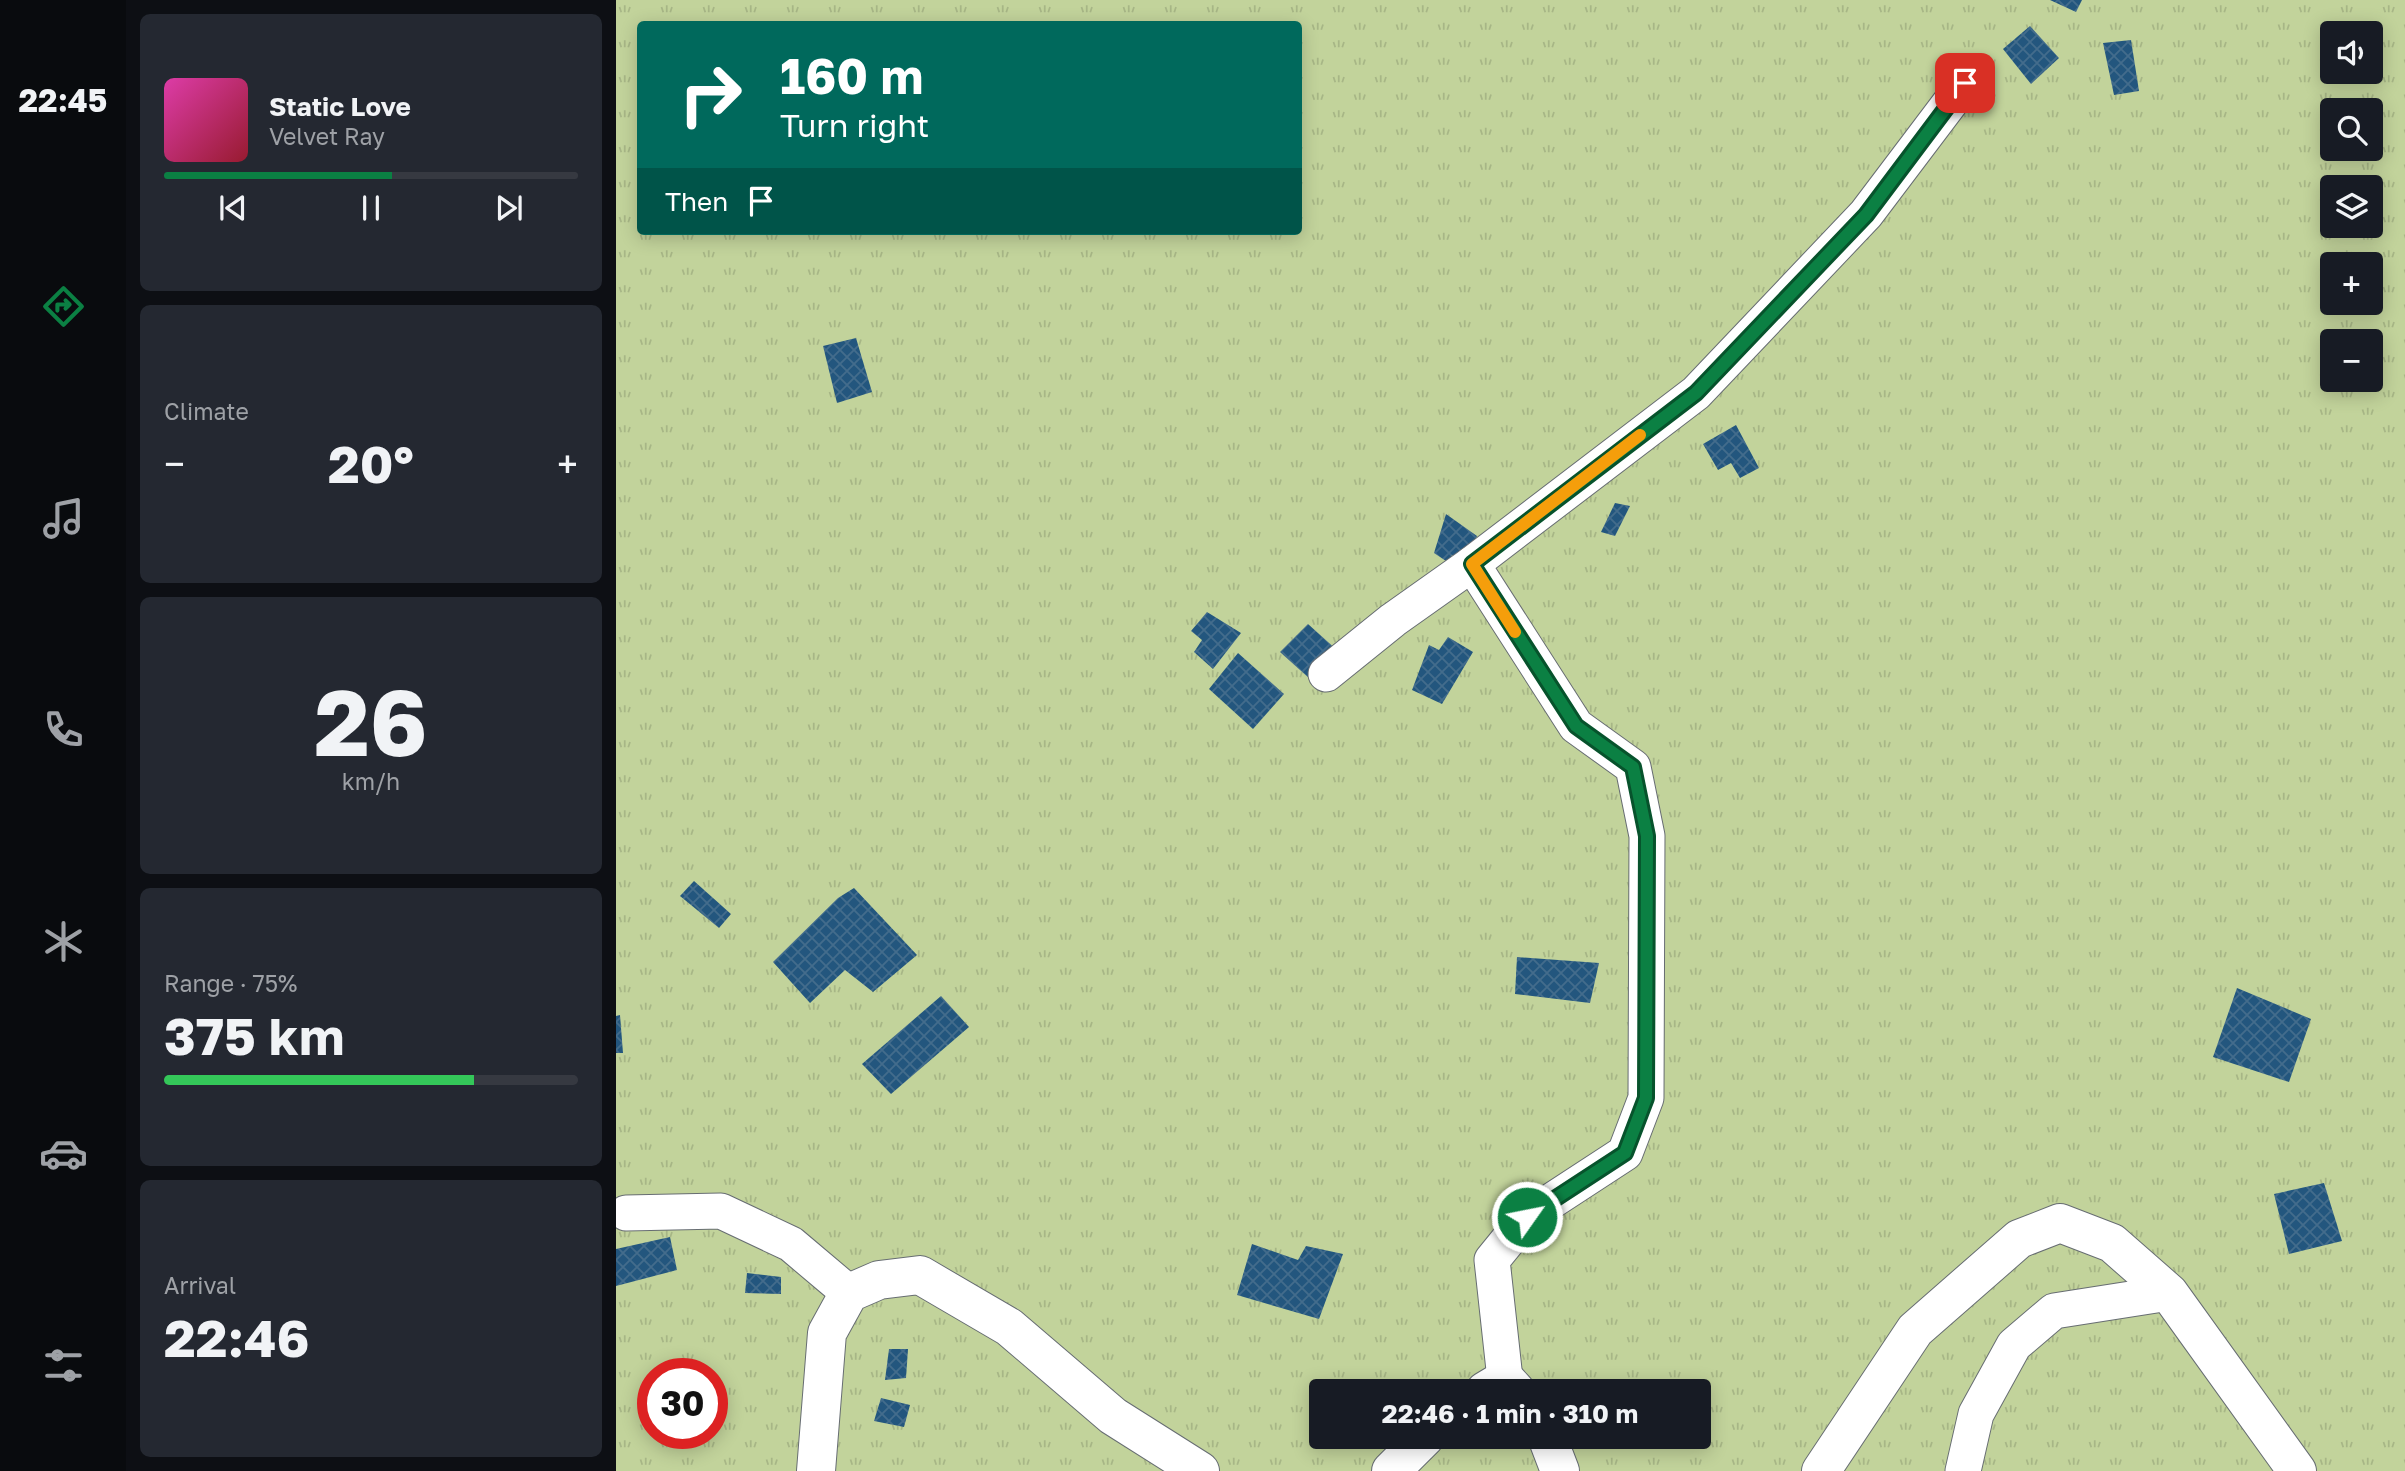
<!DOCTYPE html>
<html lang="en">
<head>
<meta charset="utf-8">
<style>
	:root { --surface:#171b24; --page:#242831; --text:#f1f3f6; --muted:#9ea1a6; --line:#363941; --accent:#0b8043 }
	body { margin:0; font-family:"Golos Text",sans-serif; background:var(--page); color:var(--text); height:100vh; display:flex; flex-direction:column; font-size:26px; white-space:nowrap }
	* { box-sizing:border-box; margin:0 }
	p { font-size:23px; color:var(--muted) }
	.icon { flex:none; width:38px; height:38px; fill:none; stroke:currentColor; stroke-width:2; stroke-linecap:round; stroke-linejoin:round }
	.map { position:relative; flex:1; overflow:hidden }
	.panel { display:flex; flex-direction:column; gap:14px; padding:14px; background:#0d0f14; width:490px }
	.panel>* { flex:none }
	.top-card { position:absolute; left:21px; top:21px; width:665px; height:214px; border-radius:7px; box-shadow:0 4px 18px #0003; background:#00695c; color:#fff; overflow:hidden }
	.fabs { position:absolute; left:1704px; top:21px; display:grid; gap:14px }
	.fabs a { display:grid; place-items:center; width:63px; height:63px; border-radius:7px; background:var(--surface); box-shadow:0 4px 18px #0003; font-size:35px }
	.speed { position:absolute; left:21px; top:1358px; display:flex; gap:14px; font-size:35px; font-weight:700; text-align:center }
	.speed>* { display:grid; place-content:center; width:91px; height:91px; border-radius:50%; background:var(--surface); box-shadow:0 4px 18px #0003; line-height:1 }
	.speed .limit { border:10px solid #d22; background:#fff; color:#111 }
	.pin { position:absolute; display:grid; place-items:center; width:60px; height:60px; color:#fff; margin:-30px; border-radius:14px; box-shadow:0 4px 10px #0006 }
	.me { position:absolute; width:77px; margin:-38px; rotate:57deg; stroke-linejoin:round; filter:drop-shadow(0 0 5px #0008) }
	.turn { display:flex; align-items:center; gap:24px; height:147px; padding:0 28px; font-size:32px }
	.turn .icon { width:91px; height:91px; stroke-width:2.5 }
	.turn b { display:block; font-size:49px; line-height:60px }
	.then { display:flex; align-items:center; height:66px; padding:0 28px; background:#0003; gap:14px; font-size:26px }
	.big { font-size:52px; font-weight:700; line-height:1.1 }
	.panel .widget { flex:1; display:flex; flex-direction:column; justify-content:center; gap:10px; min-width:0; padding:0 24px; border-radius:10px; background:var(--page) }
	.panel .dial { align-items:center; gap:0 }
	.dial b { font-size:91px; line-height:1 }
	.song { display:flex; align-items:center; gap:21px }
	.cover { width:84px; height:84px; border-radius:10px; background:linear-gradient(135deg,hsl(320 70% 55%),hsl(350 70% 35%)) }
	.played { height:7px; border-radius:4px; background:linear-gradient(90deg,var(--accent) 55%,var(--line) 55%) }
	.keys { display:flex; justify-content:space-around; direction:ltr }
	.heat { display:flex; justify-content:space-between; align-items:center; font-size:38px; direction:ltr }
	.charge { height:10px; border-radius:5px; background:linear-gradient(90deg,#34c759 75%,var(--line) 0) }
	.trip { position:absolute; left:693px; top:1379px; width:402px; height:70px; border-radius:7px; background:var(--surface); box-shadow:0 4px 18px #0003; font-weight:700; line-height:70px; text-align:center }
	main { display:flex; flex:1; min-height:0 }
	.dock { display:flex; flex-direction:column; width:126px; justify-content:space-around; align-items:center; background:#090b0e; color:var(--muted) }
	.dock .icon { width:49px; height:49px }
	.dock .selected { color:var(--accent) }
	.dock b { font-size:32px; color:var(--text) }
	.map>svg:first-child { display:block }
	.park { fill:url(#park-tufts); fill-rule:evenodd }
	.building { fill:url(#building-cross-hatch) }
	.lines { fill:none; stroke-linecap:round; stroke-linejoin:round }
	.street-casing { stroke:#676d72; stroke-width:37 }
	.secondary-casing { stroke:#676d72; stroke-width:40 }
	.street { stroke:#fff; stroke-width:35 }
	.secondary { stroke:#fff; stroke-width:38 }
	.route-casing { stroke:#07532c; stroke-width:18 }
	.route { stroke:#0b8043; stroke-width:12 }
	.slow { stroke:#f59e0b; stroke-width:12 }
</style>
</head>
<body>
<main>
<nav class="dock">
<b>22:45</b>
<svg class="icon selected" aria-label="directions" viewBox="0 0 24 24"><path d="M12 3l9 9-9 9-9-9zM9 14v-3h6M13 9l2 2-2 2"/></svg>
<svg class="icon" aria-label="music" viewBox="0 0 24 24"><path d="M9 18V5l10-2v13"/><circle cx="6" cy="18" r="3"/><circle cx="16" cy="16" r="3"/></svg>
<svg class="icon" aria-label="phone" viewBox="0 0 24 24"><path d="M5 4h4l2 5-3 2q2 4 5 5l2-3 5 2v4C11 20 4 13 5 4z"/></svg>
<svg class="icon" aria-label="climate" viewBox="0 0 24 24"><path d="M12 3v18M4 7l16 10M4 17L20 7"/></svg>
<svg class="icon" aria-label="car" viewBox="0 0 24 24"><path d="M5 17H2v-5l4-1 3-4h7l3 4 3 1v5h-3M9 17h6M6 11h13"/><circle cx="7" cy="17" r="2"/><circle cx="17" cy="17" r="2"/></svg>
<svg class="icon" aria-label="filters" viewBox="0 0 24 24"><path d="M4 7h16M4 17h16"/><circle cx="9" cy="7" r="2"/><circle cx="15" cy="17" r="2"/></svg>
</nav>
<section class="panel">
<div class="widget">
<div class="song"><i class="cover"></i><div><b>Static Love</b><p>Velvet Ray</p></div></div>
<div class="played"></div>
<div class="keys"><svg class="icon" aria-label="previous" viewBox="0 0 24 24"><path d="M18 5L8 12l10 7zM5 5v14"/></svg><svg class="icon" aria-label="pause" viewBox="0 0 24 24"><path d="M8 5v14M16 5v14"/></svg><svg class="icon" aria-label="next" viewBox="0 0 24 24"><path d="M6 5l10 7-10 7zM19 5v14"/></svg></div>
</div>
<div class="widget"><p>Climate</p>
<div class="heat"><a>−</a><b class="big">20°</b><a>+</a></div>
</div>
<div class="widget dial"><b>26</b><p>km/h</p></div>
<div class="widget"><p>Range · 75%</p><b class="big">375 km</b><div class="charge"></div></div>
<div class="widget"><p>Arrival</p><b class="big">22:46</b></div>
</section>
<div class="map">
<svg width="1789" height="1471" viewBox="0 0 1789 1471">
	<defs>
		<pattern id="park-tufts" width="24" height="20" patternUnits="userSpaceOnUse" patternTransform="scale(1.75)"><rect width="24" height="20" fill="#c2d39b"/><path d="M3 7l-1-3M5 7V3M7 7l1-3M15 17l-1-3M17 17v-4M19 17l1-3" fill="none" stroke="#a7b686"/></pattern>
		<pattern id="building-cross-hatch" width="8" height="8" patternUnits="userSpaceOnUse" patternTransform="scale(1.75)"><rect width="8" height="8" fill="#23567e"/><path d="M0 0l8 8M0 8l8-8" fill="none" stroke="#436c8c"/></pattern>
	</defs>
	<rect width="100%" height="100%" fill="#dee4ea"/>
	<path class="park" d="M0,0H1789V1471H0ZM24,24H682V231H24ZM1717,33H1755V72H1717ZM1717,110H1755V149H1717ZM1717,187H1755V226H1717ZM1717,264H1755V303H1717ZM1717,341H1755V380H1717ZM37,1374H96V1433H37ZM705,1391H1083V1437H705Z"/>
	<g class="building">
		<polygon points="1434,0 1466,0 1460,12"/>
		<polygon points="1414,26 1443,58 1415,84 1387,49"/>
		<polygon points="1515,40 1523,91 1498,95 1487,43"/>
		<polygon points="240,338 256,392 221,403 207,346"/>
		<polygon points="1120,425 1143,468 1124,478 1115,463 1102,470 1087,444"/>
		<polygon points="999,503 1014,506 999,536 985,532"/>
		<polygon points="830,514 861,536 849,561 836,555 833,563 818,553"/>
		<polygon points="591,612 625,633 597,669 578,652 586,640 575,631"/>
		<polygon points="692,624 722,651 694,679 664,652"/>
		<polygon points="832,637 857,652 826,704 796,690 813,645 823,650"/>
		<polygon points="622,653 668,694 637,729 593,689"/>
		<polygon points="78,881 115,914 103,928 64,896"/>
		<polygon points="238,888 301,955 257,992 229,970 194,1003 157,962 222,898"/>
		<polygon points="901,957 983,963 974,1003 899,994"/>
		<polygon points="1621,988 1695,1019 1673,1082 1597,1057"/>
		<polygon points="325,996 353,1027 275,1094 246,1064"/>
		<polygon points="4,1015 7,1053 0,1053 0,1016"/>
		<polygon points="1708,1183 1726,1241 1673,1254 1658,1194"/>
		<polygon points="54,1237 61,1270 0,1286 0,1249"/>
		<polygon points="636,1244 682,1260 690,1246 727,1254 703,1319 621,1295"/>
		<polygon points="131,1273 165,1277 165,1294 129,1293"/>
		<polygon points="273,1349 292,1349 290,1378 269,1380"/>
		<polygon points="265,1398 294,1405 288,1427 258,1421"/>
	</g>
	<g class="lines">
		<defs>
			<g id="street">
				<polyline points="710,674 777,620 856,564"/>
				<polyline points="10,1213 105,1211 175,1244 233,1293"/>
				<polyline points="889,1379 876,1260 911,1217 1009,1153 1030,1098 1031,836 1017,767 960,726 856,564 1080,393 1250,214 1349,83"/>
				<polyline points="1347,1471 1360,1414 1398,1345 1438,1311 1553,1293"/>
			</g>
			<g id="secondary">
				<polyline points="869,1391 889,1379 900,1391"/>
				<polyline points="931,1437 944,1471"/>
				<polyline points="200,1471 211,1333 233,1293 263,1280 304,1275 393,1327 497,1416 584,1471"/>
				<polyline points="775,1471 809,1437"/>
				<polyline points="1205,1471 1299,1330 1403,1239 1444,1223 1496,1243 1553,1293 1681,1471"/>
			</g>
		</defs>
		<use href="#street" class="street-casing"/>
		<use href="#secondary" class="secondary-casing"/>
		<use href="#street" class="street"/>
		<use href="#secondary" class="secondary"/>
	</g>
	<g class="lines">
		<defs>
			<polyline id="route" points="911,1217 1009,1153 1030,1098 1031,836 1017,767 960,726 856,564 1080,393 1250,215 1349,83"/>
		</defs>
		<use href="#route" class="route-casing"/>
		<use href="#route" class="route"/>
		<polyline class="slow" points="899,632 856,564 1024,435"/>
	</g>
</svg>
<div class="fabs">
<a><svg class="icon" aria-label="sound" viewBox="0 0 24 24"><path d="M4 9h4l5-4v14l-5-4H4zM17 9q2 3 0 6"/></svg></a>
<a><svg class="icon" aria-label="search" viewBox="0 0 24 24"><circle cx="10" cy="10" r="6"/><path d="M15 15l6 6"/></svg></a>
<a><svg class="icon" aria-label="layers" viewBox="0 0 24 24"><path d="M12 4l9 5-9 5-9-5zM3 14l9 5 9-5"/></svg></a>
<a>+</a>
<a>−</a>
</div>
<div class="speed"><div class="limit">30</div></div>
<div class="pin" style="left:1349px;top:83px;background:#d93025"><svg class="icon" aria-label="arrive" viewBox="0 0 24 24"><path d="M6 21V4h12l-3 4 3 4H6"/></svg></div>
<svg class="me" style="left:911px;top:1217px" viewBox="-20 -20 40 40"><circle r="17" fill="#0b8043" stroke="#fff" stroke-width="3"/><path d="M0-11L8 9 0 5-8 9z" fill="#fff"/></svg>
<div class="trip">22:46 · 1 min · 310 m</div>
<div class="top-card">
<div class="turn"><svg class="icon" aria-label="right" viewBox="0 0 24 24"><path d="M7 20v-9h11M14 6l5 5-5 5"/></svg><div><b>160 m</b>Turn right</div></div>
<div class="then">Then<svg class="icon" aria-label="arrive" viewBox="0 0 24 24"><path d="M6 21V4h12l-3 4 3 4H6"/></svg></div>
</div>
</div>
</main>
</body>
</html>
